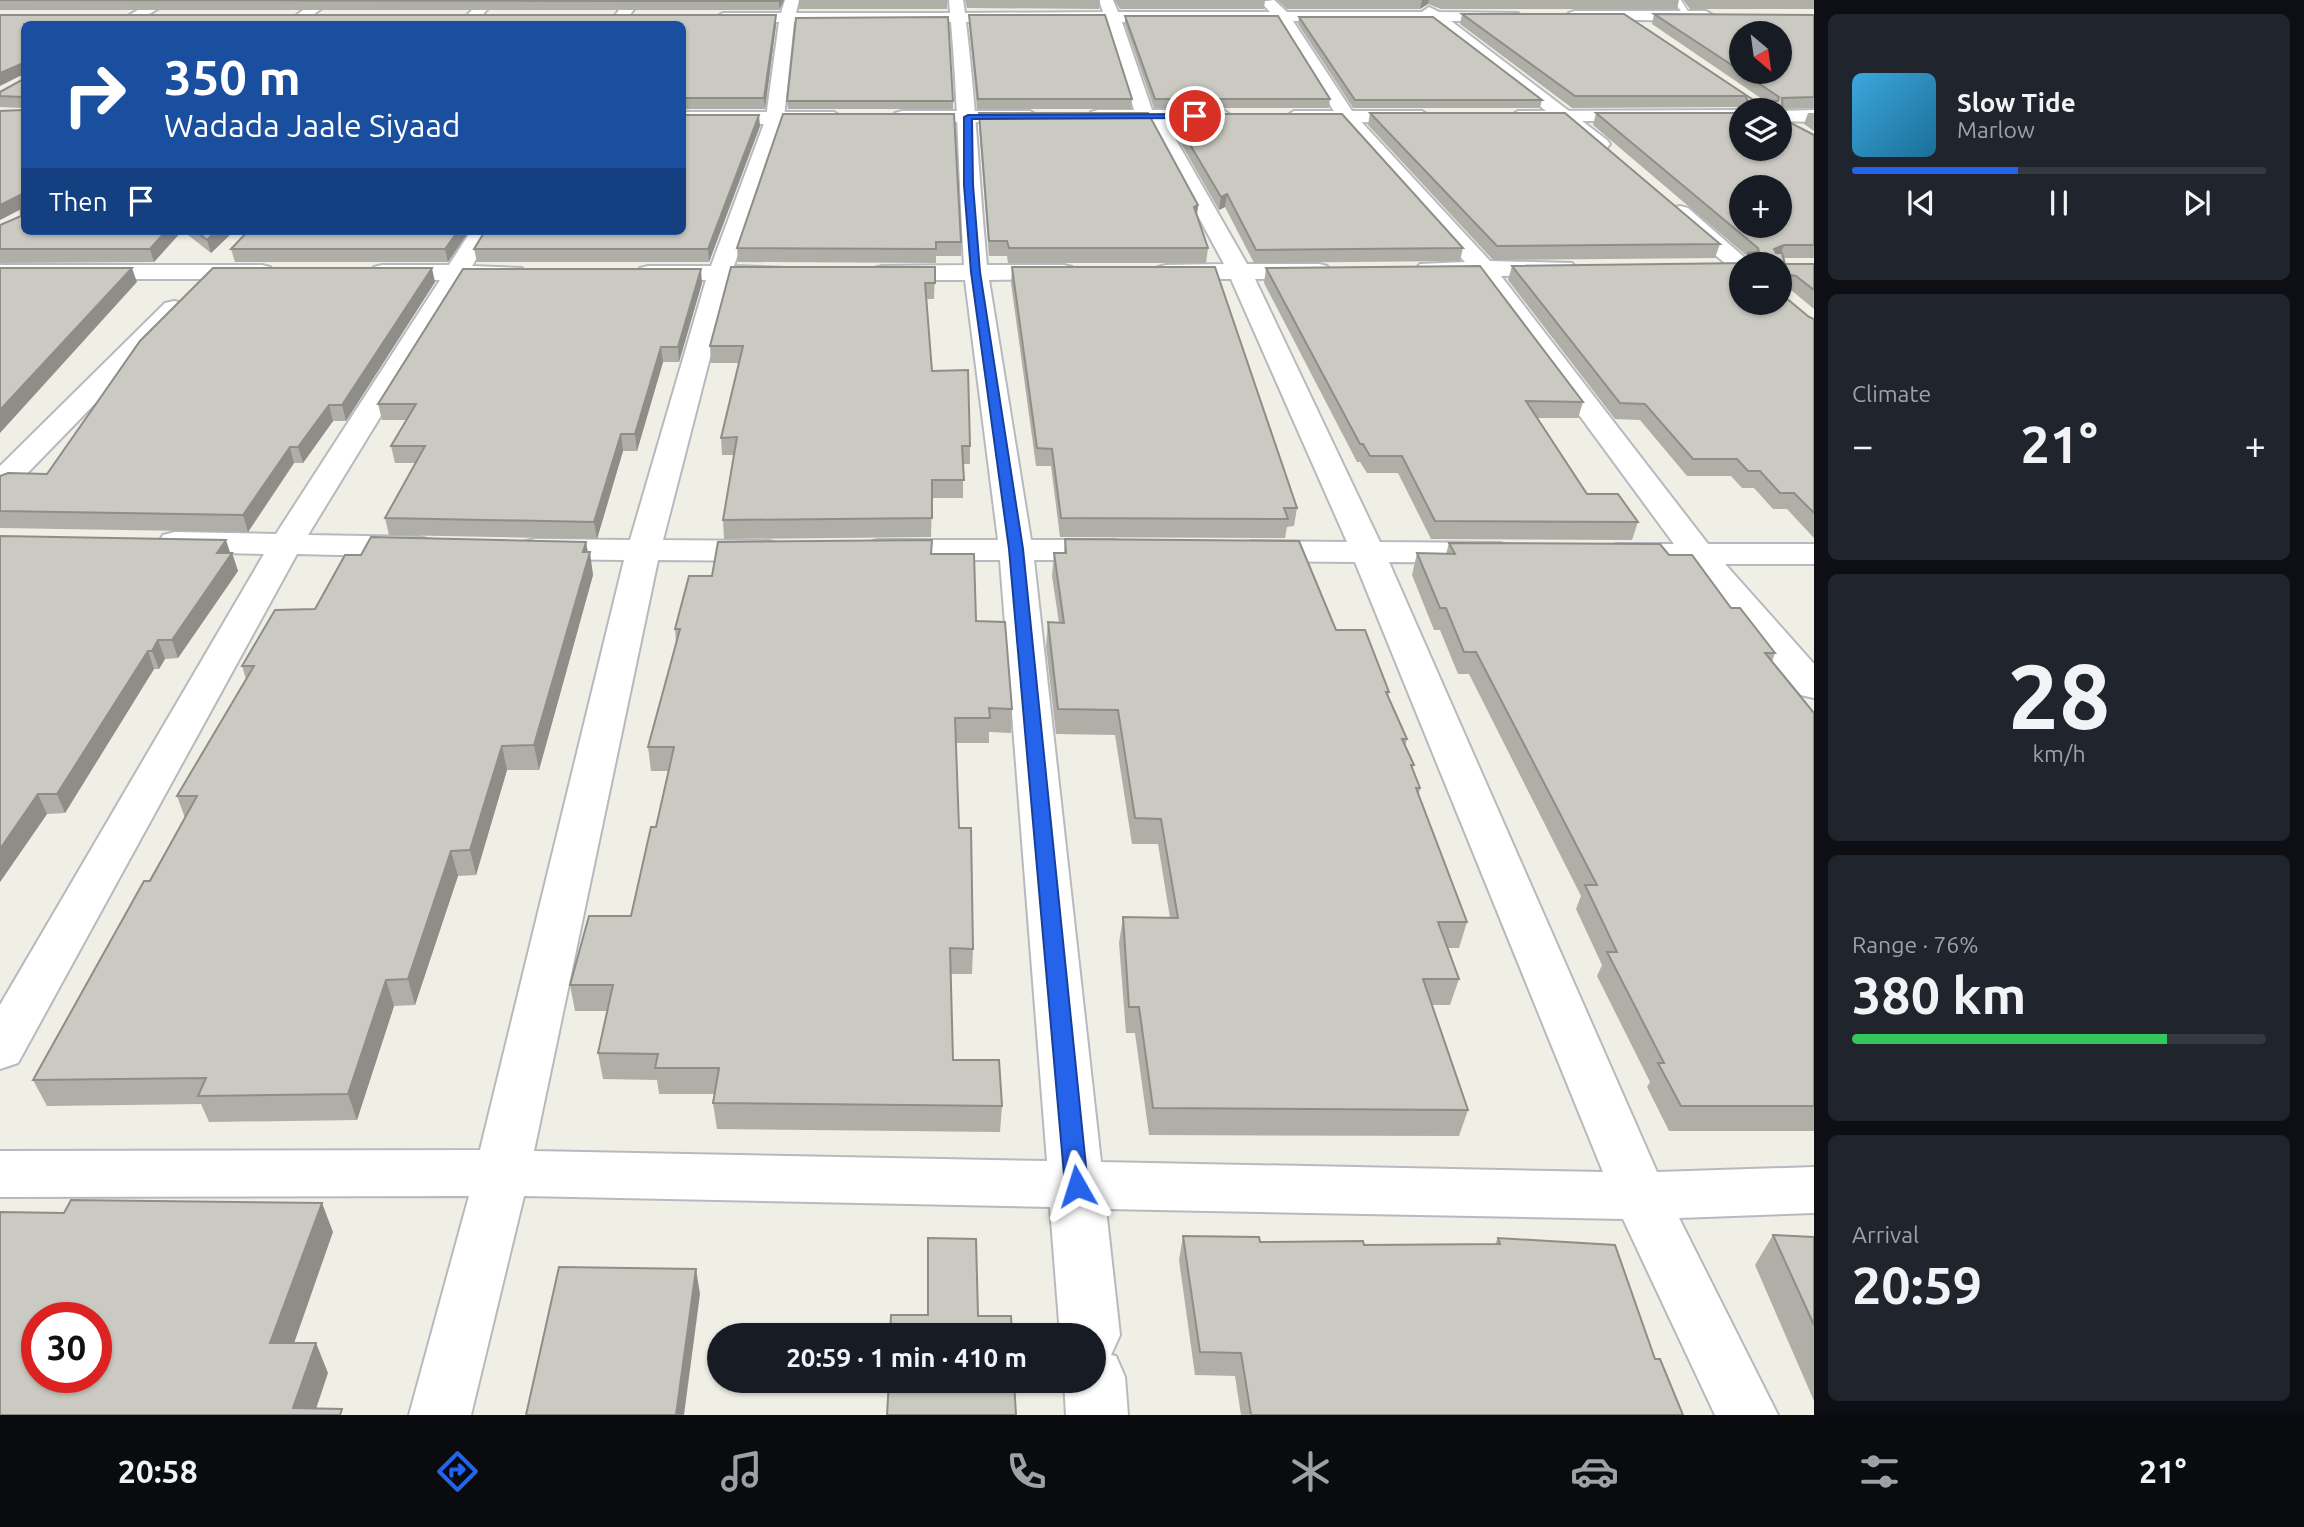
<!DOCTYPE html>
<html lang="en">
<head>
<meta charset="utf-8">
<style>
	:root { --surface:#171b24; --page:#20242c; --text:#f1f3f6; --muted:#9ea1a6; --line:#363941; --accent:#2563eb }
	body { margin:0; font-family:Ubuntu,sans-serif; background:var(--page); color:var(--text); height:100vh; display:flex; flex-direction:column; font-size:26px; white-space:nowrap }
	* { box-sizing:border-box; margin:0 }
	p { font-size:23px; color:var(--muted) }
	.icon { flex:none; width:38px; height:38px; fill:none; stroke:currentColor; stroke-width:2; stroke-linecap:round; stroke-linejoin:round }
	.map { position:relative; flex:1; overflow:hidden }
	.drawer { display:flex; flex-direction:column; gap:14px; padding:14px; background:#0d0f14; width:490px }
	.drawer>* { flex:none }
	.guide { position:absolute; left:21px; top:21px; width:665px; height:214px; border-radius:10px; box-shadow:0 2px 5px #0004; background:#1a4fa0; color:#fff; overflow:hidden }
	.needle { width:46px; rotate:151deg }
	.controls { position:absolute; left:1729px; top:21px; display:grid; gap:14px }
	.controls a { display:grid; place-items:center; width:63px; height:63px; border-radius:50%; background:var(--surface); box-shadow:0 2px 5px #0004; font-size:35px }
	.speed { position:absolute; left:21px; top:1302px; display:flex; gap:14px; font-size:35px; font-weight:700; text-align:center }
	.speed>* { display:grid; place-content:center; width:91px; height:91px; border-radius:50%; background:var(--surface); box-shadow:0 2px 5px #0004; line-height:1 }
	.speed .limit { border:10px solid #d22; background:#fff; color:#111 }
	.pin { position:absolute; display:grid; place-items:center; width:60px; height:60px; color:#fff; margin:-30px; border:4px solid #fff; border-radius:50%; box-shadow:0 2px 7px #0007 }
	.me { position:absolute; width:77px; margin:-38px; rotate:354deg; stroke-linejoin:round; filter:drop-shadow(0 0 5px #0008) }
	.turn { display:flex; align-items:center; gap:24px; height:147px; padding:0 28px; font-size:32px }
	.turn .icon { width:91px; height:91px; stroke-width:2.5 }
	.turn b { display:block; font-size:49px; line-height:60px }
	.then { display:flex; align-items:center; height:66px; padding:0 28px; background:#0003; gap:14px; font-size:26px }
	.big { font-size:52px; font-weight:700; line-height:1.1 }
	.drawer .tile { flex:1; display:flex; flex-direction:column; justify-content:center; gap:10px; min-width:0; padding:0 24px; border-radius:10px; background:var(--page) }
	.drawer .dial { align-items:center; gap:0 }
	.dial b { font-size:91px; line-height:1 }
	.song { display:flex; align-items:center; gap:21px }
	.cover { width:84px; height:84px; border-radius:10px; background:linear-gradient(135deg,hsl(200 70% 55%),hsl(200 70% 35%)) }
	.played { height:7px; border-radius:4px; background:linear-gradient(90deg,var(--accent) 40%,var(--line) 40%) }
	.keys { display:flex; justify-content:space-around; direction:ltr }
	.heat { display:flex; justify-content:space-between; align-items:center; font-size:38px; direction:ltr }
	.charge { height:10px; border-radius:5px; background:linear-gradient(90deg,#34c759 76%,var(--line) 0) }
	.trip { position:absolute; left:707px; top:1323px; width:399px; height:70px; border-radius:35px; background:var(--surface); box-shadow:0 2px 5px #0004; font-weight:700; line-height:70px; text-align:center }
	.tabs { display:flex; height:112px; justify-content:space-around; align-items:center; background:#090b0e; color:var(--muted) }
	.tabs .icon { width:49px; height:49px }
	.tabs .selected { color:var(--accent) }
	.tabs b { font-size:32px; color:var(--text) }
	main { display:flex; flex:1; min-height:0 }
	.map>svg:first-child { display:block }
	.lines { fill:none; stroke-linecap:round; stroke-linejoin:round }
	.service-casing { stroke:#b8b9bf; stroke-width:3 }
	.minor-casing { stroke:#b8b9bf; stroke-width:4 }
	.secondary-casing { stroke:#b9bac1; stroke-width:4 }
	.service { fill:#fff; fill-rule:evenodd }
	.minor { fill:#fff; fill-rule:evenodd }
	.secondary { fill:#fff; fill-rule:evenodd }
	.wall { fill:#afaea7 }
	.shaded-wall { fill:#8e8d88 }
	.building { fill:#cbcac2; stroke:#8e8d88; stroke-width:2; fill-rule:evenodd }
	.route { fill:#2563eb; stroke:#184099; stroke-width:2 }
</style>
</head>
<body>
<main>
<div class="map">
<svg width="1814" height="1415" viewBox="0 0 1814 1415">
	<rect width="100%" height="100%" fill="#efefe6"/>
	<g class="lines">
		<defs>
			<polygon id="service" points="1673,0 1681,0 1692,18 1686,18"/>
			<g id="minor">
				<polygon points="155,0 173,0 132,24 114,24"/>
				<polygon points="316,0 333,0 301,24 285,24"/>
				<polygon points="481,0 496,0 474,24 459,24"/>
				<polygon points="626,0 641,0 623,24 609,24"/>
				<path d="M785,0H799L796,13H950L949,0H963L965,13L1103,12L1099,0H1113L1118,12H1270L1261,2L1274,0L1287,12H1422L1429,7L1439,12L1518,13L1521,16L1518,19L1513,21H1451L1607,140L1610,144L1607,148H1593L1432,21H1293L1354,114L1490,261L1572,263L1576,268L1572,273L1564,275L1501,276L1708,544H1814V564H1725L1814,664V698L1801,695L1689,564H1617L1605,561L1600,554L1605,547L1617,544H1674L1477,276L1420,274L1416,269L1420,264L1465,262L1340,121L1278,21L1122,22L1153,113L1164,119L1247,264H1319L1327,266L1331,271L1327,276L1319,278L1255,279L1380,542L1500,543L1512,546L1517,553L1512,560L1500,563L1389,562L1657,1172L1814,1167V1213L1679,1218L1778,1415H1715L1623,1219L1106,1209L1120,1335L1111,1355L1116,1356L1125,1377L1128,1415H1066L1064,1381H1094V1335H1060L1050,1207L524,1196L471,1415H409L469,1196L0,1197V1151L480,1150L624,560L535,559L523,556L518,549L523,542L535,539L630,540L706,280H648L640,278L636,273L640,268L648,266H711L766,118L779,22L723,23L715,18L723,13H781ZM794,22H951C958,103 959,184 964,265L882,266L874,268L870,273L874,278L882,280H965L998,540H878L866,543L861,550L866,557L878,560H1000L1047,1161L534,1151L658,560L769,561L781,558L786,551L781,544L769,541L663,540L730,280L788,278L792,273L788,268L734,266L784,118ZM966,22H1106L1136,116L1148,123L1224,264L1166,265L1158,267L1154,272L1158,277L1166,279H1231L1347,542L1253,541L1241,544L1236,551L1241,558L1253,561L1355,562L1603,1172L1101,1162L1034,560H1115L1127,557L1132,550L1127,543L1115,540H1031L989,280L1064,279L1072,277L1076,272L1072,267L1064,265H987C979,184 976,103 966,22Z"/>
				<polygon points="1574,11 1706,11 1714,16 1706,21 1569,19 1566,16 1569,13"/>
				<polygon points="1680,206 1688,208 1752,264 1741,264 1741,272 1733,270 1672,218 1669,213 1672,208"/>
				<polygon points="471,231 493,231 472,266 522,268 526,273 522,278 464,280 308,535 419,537 431,540 436,547 431,554 419,557 297,554 18,1063 0,1069 0,1005 264,554 175,552 163,549 159,542 163,535 175,532 276,534 440,280 382,279 374,277 370,272 374,267 382,265 449,265"/>
				<polygon points="0,265 262,265 270,267 274,272 270,277 262,279 0,279"/>
				<polygon points="174,301 183,303 186,308 183,313 11,490 0,492 0,466 165,303"/>
			</g>
			<g id="secondary">
				<polygon points="1098,110 1223,110 1232,116 1223,122 1091,120 1089,116 1091,112"/>
				<polygon points="1814,110 1814,122 1780,121 1780,111"/>
				<polygon points="902,111 1030,111 1039,117 1030,123 895,121 893,117 895,113"/>
				<polygon points="1294,111 1422,111 1431,117 1422,123 1287,121 1285,117"/>
				<polygon points="1518,111 1741,110 1741,121 1511,121 1509,117"/>
				<polygon points="682,112 834,112 843,118 834,124 682,124"/>
			</g>
		</defs>
		<use href="#service" class="service-casing"/>
		<use href="#minor" class="minor-casing"/>
		<use href="#secondary" class="secondary-casing"/>
		<use href="#service" class="service"/>
		<use href="#minor" class="minor"/>
		<use href="#secondary" class="secondary"/>
	</g>
	<g class="wall">
		<polygon points="0,0 784,0 779,10 0,10"/>
		<rect x="799" y="0" width="148" height="9"/>
		<polygon points="965,0 1100,0 1099,9 967,8"/>
		<polygon points="1114,0 1265,0 1264,9 1120,9"/>
		<polygon points="1277,0 1679,0 1677,9 1441,9 1428,4 1420,9 1287,9"/>
		<polygon points="1683,0 1814,0 1814,9 1690,9"/>
		<polygon points="1462,14 1624,14 1755,101 1765,101 1652,24 1654,14 1814,15 1814,108 1782,109 1783,119 1814,135 1814,258 1784,258 1785,264 1814,264 1814,309 1791,290 1782,288 1780,293 1809,317 1814,319 1814,538 1787,509 1773,509 1754,488 1742,488 1731,476 1687,476 1640,420 1615,419 1508,280 1512,266 1745,263 1747,256 1593,125 1596,113 1741,113 1780,110 1744,110 1741,107 1572,108 1460,24"/>
		<polygon points="0,15 776,25 765,109 682,109 682,24 24,24 182,231 154,262 0,263 0,225 21,216 20,210 0,220 22,108 0,107 0,92 22,80 21,76"/>
		<polygon points="969,15 1132,99 1131,109 977,109 969,24"/>
		<polygon points="1125,16 1330,99 1329,108 1154,108 1125,24"/>
		<polygon points="1299,17 1542,100 1540,108 1353,108 1298,24"/>
		<polygon points="787,101 953,101 953,109 788,109"/>
		<polygon points="979,113 1198,205 1197,216 1208,248 1206,263 1008,263 1007,256 989,256 979,126"/>
		<polygon points="1370,113 1720,244 1715,258 1493,260 1368,125"/>
		<polygon points="1808,113 1814,113 1814,131 1804,124"/>
		<polygon points="1172,114 1463,248 1460,261 1254,263 1225,207 1219,210 1171,126"/>
		<polygon points="760,126 709,262 477,262 474,249"/>
		<polygon points="183,231 234,231 211,253"/>
		<polygon points="248,231 469,231 448,262 235,262 231,249"/>
		<polygon points="961,242 961,256 936,256 936,263 738,262 737,248"/>
		<polygon points="935,267 934,299 927,299 932,371 970,446 970,464 963,464 963,498 932,498 931,537 724,539 723,520 734,455 722,455 721,438 739,363 711,363 710,346"/>
		<polygon points="1012,267 1297,508 1294,526 1287,527 1285,538 1060,537 1051,466 1036,466 1011,283"/>
		<polygon points="1266,268 1583,402 1578,418 1537,418 1587,494 1638,522 1632,540 1431,539 1398,473 1367,473 1360,462 1357,462 1264,283"/>
		<polygon points="435,282 346,421 333,421 303,463 294,463 248,532 0,528 0,476 47,474"/>
		<polygon points="702,283 679,362 663,362 637,451 623,451 597,539 389,535 385,518 416,463 395,463 391,446 407,420 382,420 378,404"/>
		<polygon points="0,536 232,553 238,571 178,658 165,659 159,669 154,669 65,813 47,814 0,882"/>
		<polygon points="1065,539 1336,630 1389,692 1388,696 1407,739 1405,747 1414,765 1412,769 1420,788 1419,794 1467,922 1459,948 1447,948 1459,979 1450,1005 1432,1005 1468,1110 1459,1136 1149,1135 1135,1033 1126,1033 1119,943 1123,917 1170,918 1158,844 1132,844 1115,735 1056,734 1046,646 1048,622 1059,623 1052,576 1054,553 1064,553"/>
		<polygon points="586,542 593,575 539,770 507,770 476,875 458,876 415,1005 394,1006 357,1120 209,1122 201,1104 47,1106 33,1080 185,818 177,796 246,679 242,666 315,609 361,555"/>
		<polygon points="1449,543 1669,555 1731,608 1775,653 1772,662 1814,713 1814,1131 1669,1131 1647,1087 1650,1082 1597,976 1602,965 1576,909 1581,896 1469,674 1458,674 1440,630 1434,630 1412,575 1417,553 1446,554"/>
		<polygon points="931,554 976,621 1012,709 1011,733 989,732 989,743 956,743 959,828 973,949 972,974 951,974 953,1060 1002,1106 1000,1132 717,1129 713,1103 715,1094 659,1094 657,1080 603,1079 598,1053 607,1011 575,1011 570,985 631,916 656,827 668,771 651,771 648,747 676,643 675,629 712,576"/>
		<polygon points="1773,1235 1814,1237 1814,1401 1755,1265"/>
		<polygon points="1183,1236 1260,1242 1364,1245 1495,1244 1498,1238 1655,1359 1683,1415 1241,1415 1235,1376 1195,1375 1179,1260"/>
	</g>
	<g class="shaded-wall">
		<polygon points="779,0 784,0 779,10"/>
		<polygon points="1422,0 1429,0 1428,4 1420,9"/>
		<polygon points="776,15 776,25 765,109 764,98"/>
		<polygon points="21,64 24,74 0,86 0,73"/>
		<polygon points="759,115 760,126 709,262 708,249"/>
		<polygon points="1227,194 1225,207 1219,210 1221,197"/>
		<polygon points="20,195 24,207 0,220 0,205"/>
		<polygon points="1198,205 1196,220 1194,207"/>
		<polygon points="166,231 182,231 154,262 150,249"/>
		<polygon points="216,231 234,231 211,253 207,240"/>
		<polygon points="458,231 469,231 448,262 445,249"/>
		<polygon points="1784,245 1779,259 1774,249"/>
		<polygon points="132,268 137,282 0,433 0,410"/>
		<polygon points="432,268 435,282 346,421 342,405"/>
		<polygon points="701,269 702,283 679,362 678,347"/>
		<polygon points="661,347 663,362 637,451 635,434"/>
		<polygon points="329,405 333,421 303,463 298,447"/>
		<polygon points="621,434 623,451 597,539 594,522"/>
		<polygon points="290,447 294,463 248,532 243,515"/>
		<polygon points="226,540 231,555 232,553 238,571 178,658 172,640 217,553"/>
		<polygon points="586,542 588,557 590,552 593,575 539,770 534,745"/>
		<polygon points="158,640 165,659 159,669 152,651"/>
		<polygon points="148,651 154,669 65,813 57,794"/>
		<polygon points="502,746 507,770 476,875 470,850"/>
		<polygon points="38,794 47,814 0,882 0,849"/>
		<polygon points="451,851 458,876 415,1005 408,979"/>
		<polygon points="386,980 394,1006 357,1120 348,1094"/>
		<polygon points="322,1203 333,1232 284,1372 270,1343"/>
		<polygon points="696,1269 700,1294 684,1415 676,1415"/>
		<polygon points="316,1343 328,1373 314,1415 293,1408"/>
	</g>
	<g class="building">
		<polygon points="0,0 779,0 779,1"/>
		<path d="M1462,14H1624L1755,101H1778L1779,97L1742,72H1780V33H1741V71L1654,14L1814,15V97L1782,98L1783,119L1814,135V245H1784L1774,249L1776,253H1782L1785,264H1814V290L1796,276L1783,274L1782,286L1780,287V264H1741V303H1780V293L1809,317L1814,319V513L1794,493H1780L1760,471H1748L1737,459H1693L1645,404L1620,403L1512,266L1748,263V253L1759,252L1758,248L1596,113H1741V149H1780V110H1747V99L1745,96H1575ZM1741,187H1780V226H1741Z"/>
		<polygon points="0,15 776,15 764,98 682,98 682,24 24,24 24,231 166,231 150,249 0,249 0,225 21,216 20,195 0,205 0,111 22,110 22,97 0,96 0,92 22,80 21,64 0,73"/>
		<polygon points="969,15 1105,15 1132,99 978,99"/>
		<polygon points="1125,16 1278,16 1330,99 1155,99"/>
		<polygon points="948,17 953,101 787,101 796,18"/>
		<polygon points="1299,17 1433,17 1542,100 1355,100"/>
		<polygon points="979,113 1148,113 1198,205 1194,207 1208,248 1009,248 1007,241 989,241"/>
		<polygon points="1370,113 1565,113 1720,244 1497,246"/>
		<polygon points="783,114 954,114 961,242 936,242 936,249 737,248"/>
		<polygon points="1172,114 1342,114 1463,248 1256,250 1227,194 1221,197"/>
		<polygon points="682,115 759,115 708,249 474,249 485,231 682,231"/>
		<polygon points="196,231 216,231 207,240"/>
		<polygon points="248,231 458,231 445,249 231,249"/>
		<polygon points="1480,266 1583,402 1526,401 1587,494 1618,494 1638,522 1435,521 1402,456 1370,456 1363,444 1360,444 1266,268"/>
		<polygon points="731,267 935,267 935,283 925,283 932,371 968,370 970,446 962,446 964,480 932,480 932,518 723,520 737,437 721,438 743,346 710,346"/>
		<polygon points="1012,267 1215,267 1297,508 1284,508 1288,519 1061,518 1052,449 1037,448"/>
		<polygon points="0,268 132,268 0,410"/>
		<polygon points="213,268 432,268 342,405 329,405 298,447 290,447 243,515 0,511 0,476 8,473 47,474 140,341"/>
		<polygon points="463,269 701,269 678,347 661,347 635,434 621,434 594,522 385,518 425,446 391,446 416,404 378,404"/>
		<polygon points="0,536 226,540 217,553 232,553 172,640 158,640 152,651 148,651 57,794 38,794 0,849"/>
		<polygon points="371,537 586,542 583,552 590,552 534,745 502,746 470,850 451,851 408,979 386,980 348,1094 198,1096 206,1078 33,1080 144,881 150,881 197,796 177,796 254,666 242,666 275,610 315,609 345,555 361,555"/>
		<polygon points="1065,539 1299,541 1336,630 1365,630 1389,692 1386,692 1407,739 1402,739 1414,765 1411,765 1420,788 1416,788 1467,922 1438,922 1459,979 1423,979 1468,1110 1153,1108 1139,1007 1129,1007 1123,917 1178,918 1161,819 1135,818 1118,710 1058,709 1048,622 1064,623 1054,553 1066,553"/>
		<polygon points="932,540 931,554 974,554 976,621 1005,622 1012,709 989,708 990,718 955,718 959,828 971,828 973,949 950,948 953,1060 999,1060 1002,1106 713,1103 719,1068 655,1068 658,1054 598,1053 613,985 570,985 589,916 631,916 651,827 656,827 674,747 648,747 680,629 675,629 689,576 712,576 718,542"/>
		<polygon points="1449,543 1660,544 1669,555 1692,555 1731,608 1740,608 1775,653 1765,653 1814,713 1814,1106 1681,1106 1658,1063 1664,1063 1607,952 1617,952 1585,885 1597,885 1476,652 1464,652 1446,608 1440,608 1417,553 1455,554"/>
		<path d="M71,1200L322,1203L270,1343H316L293,1408L342,1409L340,1415H0V1212L64,1213ZM37,1318H96V1377H37Z"/>
		<polygon points="1773,1235 1814,1237 1814,1325"/>
		<polygon points="1183,1236 1259,1237 1260,1242 1363,1241 1364,1245 1500,1244 1498,1238 1615,1245 1655,1359 1660,1359 1683,1415 1251,1415 1241,1353 1200,1352"/>
		<polygon points="928,1238 976,1239 978,1316 1011,1316 1012,1335 890,1335 891,1315 928,1315"/>
		<polygon points="559,1267 696,1269 676,1415 526,1415"/>
		<polygon points="889,1381 1014,1381 1016,1415 887,1415"/>
	</g>
	<polygon class="route" points="1195,114 1198,118 972,119 973,185 980,272 1023,549 1088,1186 1085,1193 1077,1196 1069,1193 1065,1186 1009,549 971,272 964,185 964,117 968,115"/>
</svg>
<div class="controls">
<a><svg class="needle" viewBox="-14 -14 28 28"><path d="M0-13l5 13h-10z" fill="#e53935"/><path d="M0 13l5-13h-10z" fill="#9ea1a6"/></svg></a>
<a><svg class="icon" aria-label="layers" viewBox="0 0 24 24"><path d="M12 4l9 5-9 5-9-5zM3 14l9 5 9-5"/></svg></a>
<a>+</a>
<a>−</a>
</div>
<div class="speed"><div class="limit">30</div></div>
<div class="pin" style="left:1195px;top:116px;background:#d93025"><svg class="icon" aria-label="arrive" viewBox="0 0 24 24"><path d="M6 21V4h12l-3 4 3 4H6"/></svg></div>
<svg class="me" style="left:1077px;top:1186px" viewBox="-20 -20 40 40"><path d="M0-17L14 15 0 8-14 15z" fill="#2563eb" stroke="#fff" stroke-width="4"/></svg>
<div class="trip">20:59 · 1 min · 410 m</div>
<div class="guide">
<div class="turn"><svg class="icon" aria-label="right" viewBox="0 0 24 24"><path d="M7 20v-9h11M14 6l5 5-5 5"/></svg><div><b>350 m</b>Wadada Jaale Siyaad</div></div>
<div class="then">Then<svg class="icon" aria-label="arrive" viewBox="0 0 24 24"><path d="M6 21V4h12l-3 4 3 4H6"/></svg></div>
</div>
</div>
<section class="drawer">
<div class="tile">
<div class="song"><i class="cover"></i><div><b>Slow Tide</b><p>Marlow</p></div></div>
<div class="played"></div>
<div class="keys"><svg class="icon" aria-label="previous" viewBox="0 0 24 24"><path d="M18 5L8 12l10 7zM5 5v14"/></svg><svg class="icon" aria-label="pause" viewBox="0 0 24 24"><path d="M8 5v14M16 5v14"/></svg><svg class="icon" aria-label="next" viewBox="0 0 24 24"><path d="M6 5l10 7-10 7zM19 5v14"/></svg></div>
</div>
<div class="tile"><p>Climate</p>
<div class="heat"><a>−</a><b class="big">21°</b><a>+</a></div>
</div>
<div class="tile dial"><b>28</b><p>km/h</p></div>
<div class="tile"><p>Range · 76%</p><b class="big">380 km</b><div class="charge"></div></div>
<div class="tile"><p>Arrival</p><b class="big">20:59</b></div>
</section>
</main>
<nav class="tabs">
<b>20:58</b>
<svg class="icon selected" aria-label="directions" viewBox="0 0 24 24"><path d="M12 3l9 9-9 9-9-9zM9 14v-3h6M13 9l2 2-2 2"/></svg>
<svg class="icon" aria-label="music" viewBox="0 0 24 24"><path d="M9 18V5l10-2v13"/><circle cx="6" cy="18" r="3"/><circle cx="16" cy="16" r="3"/></svg>
<svg class="icon" aria-label="phone" viewBox="0 0 24 24"><path d="M5 4h4l2 5-3 2q2 4 5 5l2-3 5 2v4C11 20 4 13 5 4z"/></svg>
<svg class="icon" aria-label="climate" viewBox="0 0 24 24"><path d="M12 3v18M4 7l16 10M4 17L20 7"/></svg>
<svg class="icon" aria-label="car" viewBox="0 0 24 24"><path d="M5 17H2v-5l4-1 3-4h7l3 4 3 1v5h-3M9 17h6M6 11h13"/><circle cx="7" cy="17" r="2"/><circle cx="17" cy="17" r="2"/></svg>
<svg class="icon" aria-label="filters" viewBox="0 0 24 24"><path d="M4 7h16M4 17h16"/><circle cx="9" cy="7" r="2"/><circle cx="15" cy="17" r="2"/></svg>
<b>21°</b>
</nav>
</body>
</html>
